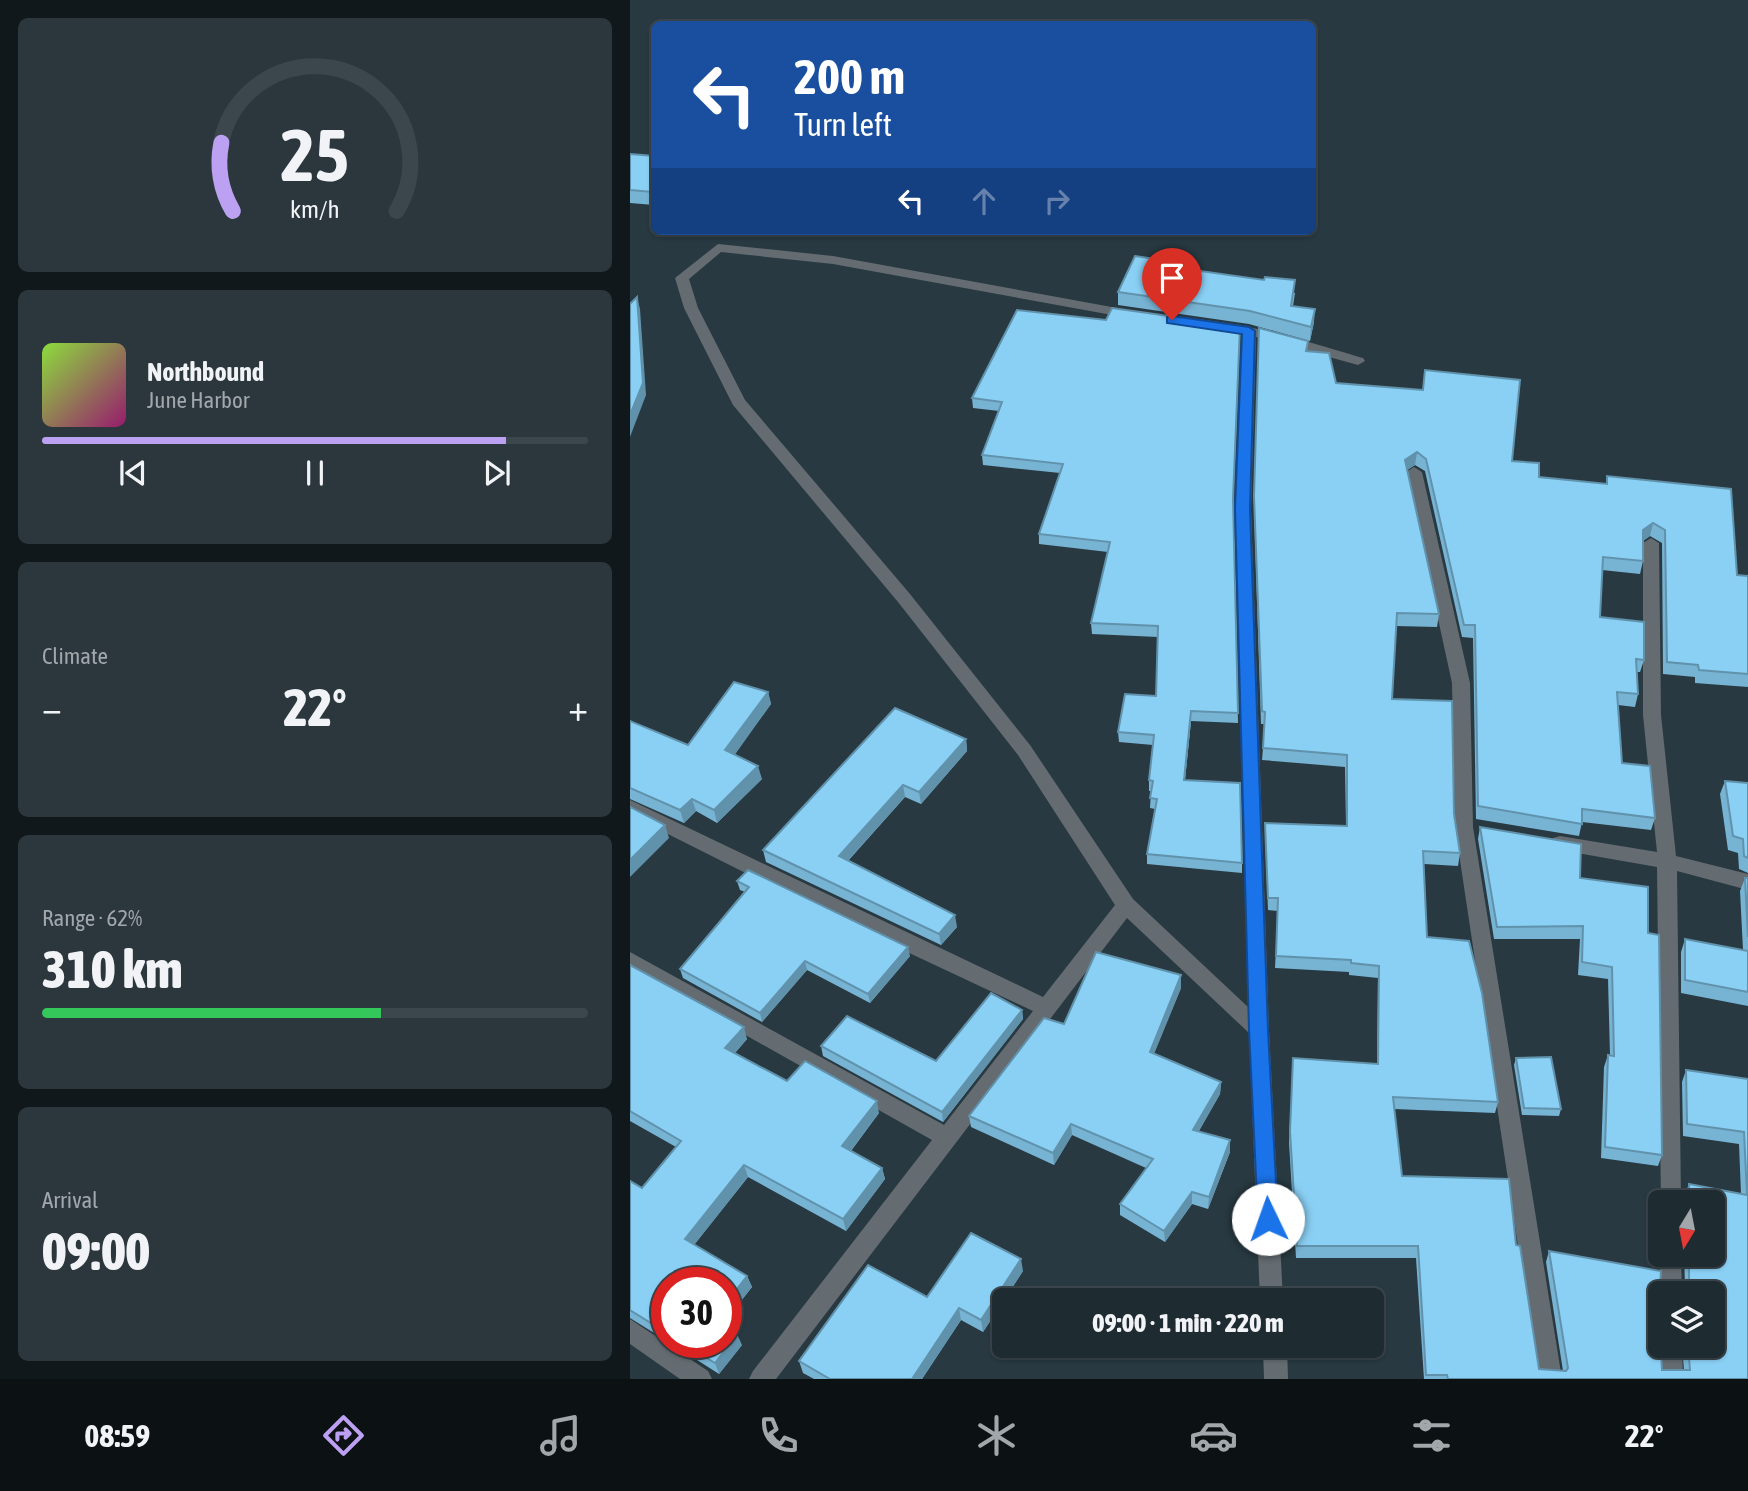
<!DOCTYPE html>
<html lang="en">
<head>
<meta charset="utf-8">
<style>
	:root { --surface:#1e2b31; --page:#2b373d; --text:#f1f3f6; --muted:#a1a7ab; --line:#3c474d; --accent:#bca0f2 }
	body { margin:0; font-family:"Asap Condensed",sans-serif; background:var(--page); color:var(--text); height:100vh; display:flex; flex-direction:column; font-size:26px; white-space:nowrap }
	* { box-sizing:border-box; margin:0 }
	p { font-size:23px; color:var(--muted) }
	.icon { flex:none; width:38px; height:38px; fill:none; stroke:currentColor; stroke-width:2; stroke-linecap:round; stroke-linejoin:round }
	.map { position:relative; flex:1; overflow:hidden }
	.drawer { display:flex; flex-direction:column; gap:18px; padding:18px; background:#10181b; width:630px }
	.drawer>* { flex:none }
	.banner { position:absolute; left:21px; top:21px; width:665px; height:214px; border-radius:10px; box-shadow:0 2px 5px #0004,0 0 0 2px var(--line); background:#1a4fa0; color:#fff; overflow:hidden }
	.needle { width:46px; rotate:190deg }
	.controls { position:absolute; left:1018px; top:1190px; display:grid; gap:14px }
	.controls a { display:grid; place-items:center; width:77px; height:77px; border-radius:10px; background:var(--surface); box-shadow:0 2px 5px #0004,0 0 0 2px var(--line); font-size:35px }
	.speed { position:absolute; left:21px; top:1267px; display:flex; gap:14px; font-size:35px; font-weight:700; text-align:center }
	.speed>* { display:grid; place-content:center; width:91px; height:91px; border-radius:50%; background:var(--surface); box-shadow:0 2px 5px #0004,0 0 0 2px var(--line); line-height:1 }
	.speed .limit { border:10px solid #d22; background:#fff; color:#111 }
	.pin { position:absolute; display:grid; place-items:center; width:60px; height:60px; color:#fff; margin:-72px -30px; border-radius:50% 50% 50% 0; rotate:-45deg; box-shadow:0 0 7px #0007 }
	.pin .icon { rotate:45deg }
	.me { position:absolute; width:77px; margin:-38px; rotate:357deg; stroke-linejoin:round; filter:drop-shadow(0 0 5px #0008) }
	.turn { display:flex; align-items:center; gap:24px; height:147px; padding:0 28px; font-size:32px }
	.turn .icon { width:91px; height:91px; stroke-width:2.5 }
	.turn b { display:block; font-size:49px; line-height:60px }
	.lanes { display:flex; align-items:center; height:66px; padding:0 28px; background:#0003; justify-content:center; gap:35px; direction:ltr }
	.lanes .off { opacity:.35 }
	.big { font-size:52px; font-weight:800; line-height:1.1 }
	.drawer .tile { flex:1; display:flex; flex-direction:column; justify-content:center; gap:10px; min-width:0; padding:0 24px; border-radius:10px; background:var(--page) }
	.drawer .dial { align-items:center; gap:0 }
	.dial svg { height:182px; overflow:visible; fill:none; stroke:var(--line); stroke-width:7; stroke-linecap:round; text-anchor:middle }
	.dial text { fill:var(--text); stroke:none }
	.song { display:flex; align-items:center; gap:21px }
	.cover { width:84px; height:84px; border-radius:10px; background:linear-gradient(135deg,hsl(90 70% 55%),hsl(320 70% 35%)) }
	.played { height:7px; border-radius:4px; background:linear-gradient(90deg,var(--accent) 85%,var(--line) 85%) }
	.keys { display:flex; justify-content:space-around; direction:ltr }
	.heat { display:flex; justify-content:space-between; align-items:center; font-size:38px; direction:ltr }
	.charge { height:10px; border-radius:5px; background:linear-gradient(90deg,#34c759 62%,var(--line) 0) }
	.trip { position:absolute; left:362px; top:1288px; width:392px; height:70px; border-radius:10px; background:var(--surface); box-shadow:0 2px 5px #0004,0 0 0 2px var(--line); font-weight:800; line-height:70px; text-align:center }
	.menu { display:flex; height:112px; justify-content:space-around; align-items:center; background:#0c1114; color:var(--muted) }
	.menu .icon { width:49px; height:49px }
	.menu .on { color:var(--accent) }
	.menu b { font-size:32px; color:var(--text) }
	main { display:flex; flex:1; min-height:0 }
	.map>svg:first-child { display:block }
	.lines { fill:none; stroke-linecap:round; stroke-linejoin:round }
	.minor { fill:#646c71; fill-rule:evenodd }
	.wall { fill:#77b3d3; fill-rule:evenodd }
	.shaded-wall { fill:#6192ac }
	.building { fill:#8ad0f5; stroke:#6192ac; stroke-width:2; fill-rule:evenodd }
	.route { fill:#1a73e8; stroke:#114b97; stroke-width:2 }
</style>
</head>
<body>
<main>
<section class="drawer">
<div class="tile dial"><svg viewBox="0 0 100 80">
<path d="M14 69A42 42 0 1 1 86 69"/>
<path d="M14 69A42 42 0 0 1 9 39" stroke="#bca0f2"/>
<text x="50" y="56" font-size="32" font-weight="700">25</text>
<text x="50" y="72" font-size="11">km/h</text>
</svg></div>
<div class="tile">
<div class="song"><i class="cover"></i><div><b>Northbound</b><p>June Harbor</p></div></div>
<div class="played"></div>
<div class="keys"><svg class="icon" aria-label="previous" viewBox="0 0 24 24"><path d="M18 5L8 12l10 7zM5 5v14"/></svg><svg class="icon" aria-label="pause" viewBox="0 0 24 24"><path d="M8 5v14M16 5v14"/></svg><svg class="icon" aria-label="next" viewBox="0 0 24 24"><path d="M6 5l10 7-10 7zM19 5v14"/></svg></div>
</div>
<div class="tile"><p>Climate</p>
<div class="heat"><a>−</a><b class="big">22°</b><a>+</a></div>
</div>
<div class="tile"><p>Range · 62%</p><b class="big">310 km</b><div class="charge"></div></div>
<div class="tile"><p>Arrival</p><b class="big">09:00</b></div>
</section>
<div class="map">
<svg width="1118" height="1379" viewBox="0 0 1118 1379">
	<rect width="100%" height="100%" fill="#283941"/>
	<g class="lines">
		<g class="minor">
			<path d="M88,244L203,256L509,312L511,315L504,319L203,264L91,252L59,279L68,308L115,400L280,594L400,745L503,899L618,1007L605,509L612,334L587,331L580,327C594,314 709,351 733,358L735,361L728,365L626,337L621,509L639,1030L653,1300H630L619,1033L497,918L146,1379H119L123,1371L302,1140L0,970V952L314,1125L403,1011L211,921L0,815V800L413,997L485,905L388,755L268,602L103,405L54,308L45,278Z"/>
			<polygon points="784,467 792,472 840,683 843,827 932,1379 908,1379 825,827 822,683 776,472"/>
			<polygon points="1021,538 1029,543 1031,715 1046,856 1118,874 1118,890 1047,871 1051,1202 1031,1202 1031,1206 1027,867 930,850 923,848 921,843 923,838 930,836 1027,852 1013,715 1013,543"/>
			<polygon points="1031,1250 1031,1255 1051,1255 1052,1293 1031,1293 1031,1298 1028,1293"/>
			<polygon points="0,1319 78,1371 82,1379 50,1379 0,1344"/>
			<polygon points="1031,1340 1031,1346 1052,1346 1053,1379 1029,1379 1028,1346"/>
			<polygon points="633,1346 657,1346 658,1379 634,1379"/>
		</g>
	</g>
	<g class="wall">
		<polygon points="0,154 24,156 24,205 0,203"/>
		<polygon points="565,270 665,293 663,306 684,322 680,341 619,324 488,305 488,292"/>
		<polygon points="387,310 603,502 608,723 561,721 555,780 612,863 612,873 517,864 517,854 525,809 520,808 521,791 519,791 519,780 523,745 489,742 488,732 526,696 528,637 462,634 461,623 478,552 409,544 409,534 430,473 353,465 352,455 369,411 343,408 342,398"/>
		<path d="M629,328L678,341L677,351L706,383L882,461L909,477L976,484L977,476L1107,575L1118,576V687L1065,683V677L1033,674L1032,543L1020,536L1013,541V561L1010,574L972,570L970,617L1014,660L1010,672H1007L1008,694L1005,707L988,705L992,763L1025,818L1021,830L952,822L949,836L846,819L843,638L832,637L795,471L785,465L777,470L809,614L807,627L766,626L762,699L824,814L830,853L828,866L794,864L797,937L868,1102L865,1113L764,1109L772,1176L886,1245L909,1369L933,1371L916,1262L919,1251L1030,1283L1035,1290L1055,1285L1054,1255H1083V1202H1054V1196L1059,1184L1111,1194L1109,1144L1053,1136L1052,1082L1056,1070L1118,1079V1379H794L786,1258H666L659,1143L663,1058L747,1064L748,978L719,975V972L645,968L648,911L638,910L635,835V823L716,826L715,767L632,760L635,724H631L624,509ZM1031,1293L1083,1346H1052L1054,1370H1032L1030,1339Z"/>
		<polygon points="138,692 141,704 104,754 132,779 87,823 66,811 54,823 0,799 0,721 58,745"/>
		<polygon points="336,739 337,751 291,804 275,797 218,861 327,927 311,945 136,862 133,850"/>
		<polygon points="1095,781 1118,783 1118,873 1109,869 1108,853 1098,850 1090,794"/>
		<polygon points="850,827 950,878 1018,933 1032,1155 1028,1166 971,1158 974,1067 978,1055 980,1055 978,979 948,975 950,939 864,939 848,839"/>
		<polygon points="1115,878 1118,878 1118,1006 1051,993 1051,952 1055,939 1113,950 1110,891"/>
		<polygon points="107,881 280,956 240,1003 177,970 132,1022 53,978 50,969 115,892 110,890"/>
		<polygon points="0,965 117,1039 105,1053 157,1081 249,1113 221,1151 252,1168 255,1179 216,1231 118,1177 64,1245 117,1276 122,1287 96,1320 96,1283 37,1283 37,1341 0,1318 0,1181 12,1188 46,1147 0,1121"/>
		<polygon points="551,975 551,988 524,1053 591,1082 590,1094 569,1131 600,1152 578,1209 562,1204 535,1242 490,1215 490,1204 516,1168 442,1135 424,1165 341,1127 339,1116 434,1024"/>
		<polygon points="392,1010 393,1019 313,1122 193,1056 191,1046 306,1061"/>
		<polygon points="886,1058 931,1109 929,1116 892,1115 884,1065"/>
		<polygon points="393,1271 353,1332 331,1320 292,1379 184,1379 173,1373 169,1361 297,1297"/>
		<polygon points="39,1342 96,1342 112,1345 89,1374"/>
	</g>
	<g class="shaded-wall">
		<polygon points="7,297 10,309 16,395 0,437 0,415"/>
		<polygon points="685,309 684,322 680,341 681,327"/>
		<polygon points="787,452 785,465 773,473 775,460"/>
		<polygon points="1023,523 1020,536 1010,543 1013,530"/>
		<polygon points="138,692 141,704 99,763 95,750"/>
		<polygon points="561,711 561,721 554,790 554,780"/>
		<polygon points="336,739 337,751 291,804 289,792"/>
		<polygon points="128,766 132,779 87,823 84,810"/>
		<polygon points="273,785 275,797 211,868 209,856"/>
		<polygon points="62,799 66,811 54,823 50,810"/>
		<polygon points="35,825 39,838 0,877 0,860"/>
		<polygon points="325,915 327,927 311,945 309,934"/>
		<polygon points="278,947 280,956 240,1003 238,994"/>
		<polygon points="175,961 177,970 132,1022 130,1013"/>
		<polygon points="551,975 551,988 520,1064 520,1052"/>
		<polygon points="392,1010 393,1019 313,1122 312,1112"/>
		<polygon points="114,1027 117,1039 99,1060 95,1048"/>
		<polygon points="591,1082 590,1094 563,1141 563,1130"/>
		<polygon points="247,1101 249,1113 215,1158 212,1146"/>
		<polygon points="441,1124 442,1135 424,1165 423,1153"/>
		<polygon points="600,1140 600,1152 578,1209 579,1197"/>
		<polygon points="114,1165 118,1177 60,1250 55,1239"/>
		<polygon points="252,1168 255,1179 216,1231 213,1219"/>
		<polygon points="562,1192 562,1204 535,1242 534,1231"/>
		<polygon points="391,1259 393,1271 353,1332 351,1320"/>
		<polygon points="117,1276 122,1287 96,1320 96,1303"/>
		<polygon points="329,1308 331,1320 292,1379 282,1379"/>
		<polygon points="107,1334 112,1345 89,1374 85,1363"/>
	</g>
	<g class="building">
		<polygon points="0,154 24,156 24,188 23,192 0,190"/>
		<polygon points="505,256 565,265 563,270 634,280 635,277 665,280 661,306 685,309 681,327 620,311 488,292"/>
		<polygon points="7,297 13,383 0,415 0,304"/>
		<polygon points="482,308 610,326 603,499 608,713 561,711 554,780 610,783 612,863 517,854 527,799 520,798 523,781 519,780 524,735 488,732 495,694 526,696 528,626 461,623 480,542 409,534 433,464 352,455 372,402 342,398 387,310 476,320"/>
		<path d="M629,328L678,341L676,351L699,353L706,383L793,390L795,370L890,380L882,461L909,463V477L977,484V476L1101,489L1107,575L1118,576V674L1069,670L1068,665L1037,662L1035,530L1023,523L1013,530V561L973,557L970,617L1014,622V660L1006,659L1008,694L987,692L992,763L1020,766L1025,818L952,809V824L848,806L845,625H834L796,459L787,452L775,460L809,614L767,613L762,699L822,701L824,814L830,853L793,851L797,937L839,941L852,993L868,1102L763,1097L772,1176L879,1179L886,1245L890,1246L909,1369L936,1371L938,1368L919,1251L1031,1271L1030,1283L1035,1290L1038,1285H1057L1059,1282V1255H1083V1202H1059V1184L1117,1195L1114,1132L1057,1124L1056,1070L1118,1079V1379H818L817,1375H796L788,1246H667L660,1131L663,1058L748,1064L749,966L721,963V960L646,956L648,898H638L635,823L717,826V755L633,748L635,712L632,711L624,496ZM1031,1293H1083V1346H1058L1060,1370H1032L1030,1335Z"/>
		<polygon points="104,682 138,692 95,750 128,766 84,810 62,799 50,810 0,788 0,721 58,745"/>
		<polygon points="265,708 336,739 289,792 273,785 209,856 325,915 309,934 133,850"/>
		<polygon points="1095,781 1118,783 1118,858 1114,856 1113,839 1103,836"/>
		<polygon points="0,807 35,825 0,860"/>
		<polygon points="850,827 951,844 950,878 1018,887 1018,933 1029,935 1032,1155 975,1147 978,1055 984,1056 982,967 952,962 953,926 867,927"/>
		<polygon points="118,870 278,947 238,994 175,961 130,1013 50,969 119,887 107,881"/>
		<polygon points="1115,878 1118,878 1118,937"/>
		<polygon points="1055,939 1118,951 1118,992 1055,980"/>
		<polygon points="466,952 551,975 520,1052 591,1082 563,1130 600,1140 579,1197 562,1192 534,1231 490,1204 523,1159 441,1124 423,1153 339,1116 414,1018 434,1024"/>
		<polygon points="0,965 114,1027 95,1048 157,1081 175,1061 247,1101 212,1146 252,1168 213,1219 114,1165 55,1239 117,1276 96,1303 96,1283 37,1283 37,1333 0,1310 0,1181 12,1188 51,1141 0,1111"/>
		<polygon points="361,993 392,1010 312,1112 191,1046 217,1016 306,1061"/>
		<polygon points="921,1057 931,1109 894,1108 886,1058"/>
		<polygon points="341,1233 391,1259 351,1320 329,1308 282,1379 200,1379 169,1361 238,1265 297,1297"/>
		<polygon points="96,1327 107,1334 85,1363 51,1342 96,1342"/>
	</g>
	<polygon class="route" points="542,316 619,327 625,331 620,509 638,1030 648,1219 645,1226 638,1229 631,1226 628,1219 619,1030 605,509 612,334 537,323 537,317"/>
</svg>
<div class="controls">
<a><svg class="needle" viewBox="-14 -14 28 28"><path d="M0-13l5 13h-10z" fill="#e53935"/><path d="M0 13l5-13h-10z" fill="#a1a7ab"/></svg></a>
<a><svg class="icon" aria-label="layers" viewBox="0 0 24 24"><path d="M12 4l9 5-9 5-9-5zM3 14l9 5 9-5"/></svg></a>
</div>
<div class="speed"><div class="limit">30</div></div>
<div class="pin" style="left:542px;top:320px;background:#d93025"><svg class="icon" aria-label="arrive" viewBox="0 0 24 24"><path d="M6 21V4h12l-3 4 3 4H6"/></svg></div>
<svg class="me" style="left:638px;top:1219px" viewBox="-20 -20 40 40"><circle r="19" fill="#fff"/><path d="M0-13L10 11 0 6-10 11z" fill="#1a73e8"/></svg>
<div class="trip">09:00 · 1 min · 220 m</div>
<div class="banner">
<div class="turn"><svg class="icon" aria-label="left" viewBox="0 0 24 24"><path d="M17 20v-9H6M10 6l-5 5 5 5"/></svg><div><b>200 m</b>Turn left</div></div>
<div class="lanes"><svg class="icon" aria-label="left" viewBox="0 0 24 24"><path d="M17 20v-9H6M10 6l-5 5 5 5"/></svg><svg class="icon off" aria-label="ahead" viewBox="0 0 24 24"><path d="M12 20V5M6 11l6-6 6 6"/></svg><svg class="icon off" aria-label="right" viewBox="0 0 24 24"><path d="M7 20v-9h11M14 6l5 5-5 5"/></svg></div>
</div>
</div>
</main>
<nav class="menu">
<b>08:59</b>
<svg class="icon on" aria-label="directions" viewBox="0 0 24 24"><path d="M12 3l9 9-9 9-9-9zM9 14v-3h6M13 9l2 2-2 2"/></svg>
<svg class="icon" aria-label="music" viewBox="0 0 24 24"><path d="M9 18V5l10-2v13"/><circle cx="6" cy="18" r="3"/><circle cx="16" cy="16" r="3"/></svg>
<svg class="icon" aria-label="phone" viewBox="0 0 24 24"><path d="M5 4h4l2 5-3 2q2 4 5 5l2-3 5 2v4C11 20 4 13 5 4z"/></svg>
<svg class="icon" aria-label="climate" viewBox="0 0 24 24"><path d="M12 3v18M4 7l16 10M4 17L20 7"/></svg>
<svg class="icon" aria-label="car" viewBox="0 0 24 24"><path d="M5 17H2v-5l4-1 3-4h7l3 4 3 1v5h-3M9 17h6M6 11h13"/><circle cx="7" cy="17" r="2"/><circle cx="17" cy="17" r="2"/></svg>
<svg class="icon" aria-label="filters" viewBox="0 0 24 24"><path d="M4 7h16M4 17h16"/><circle cx="9" cy="7" r="2"/><circle cx="15" cy="17" r="2"/></svg>
<b>22°</b>
</nav>
</body>
</html>
